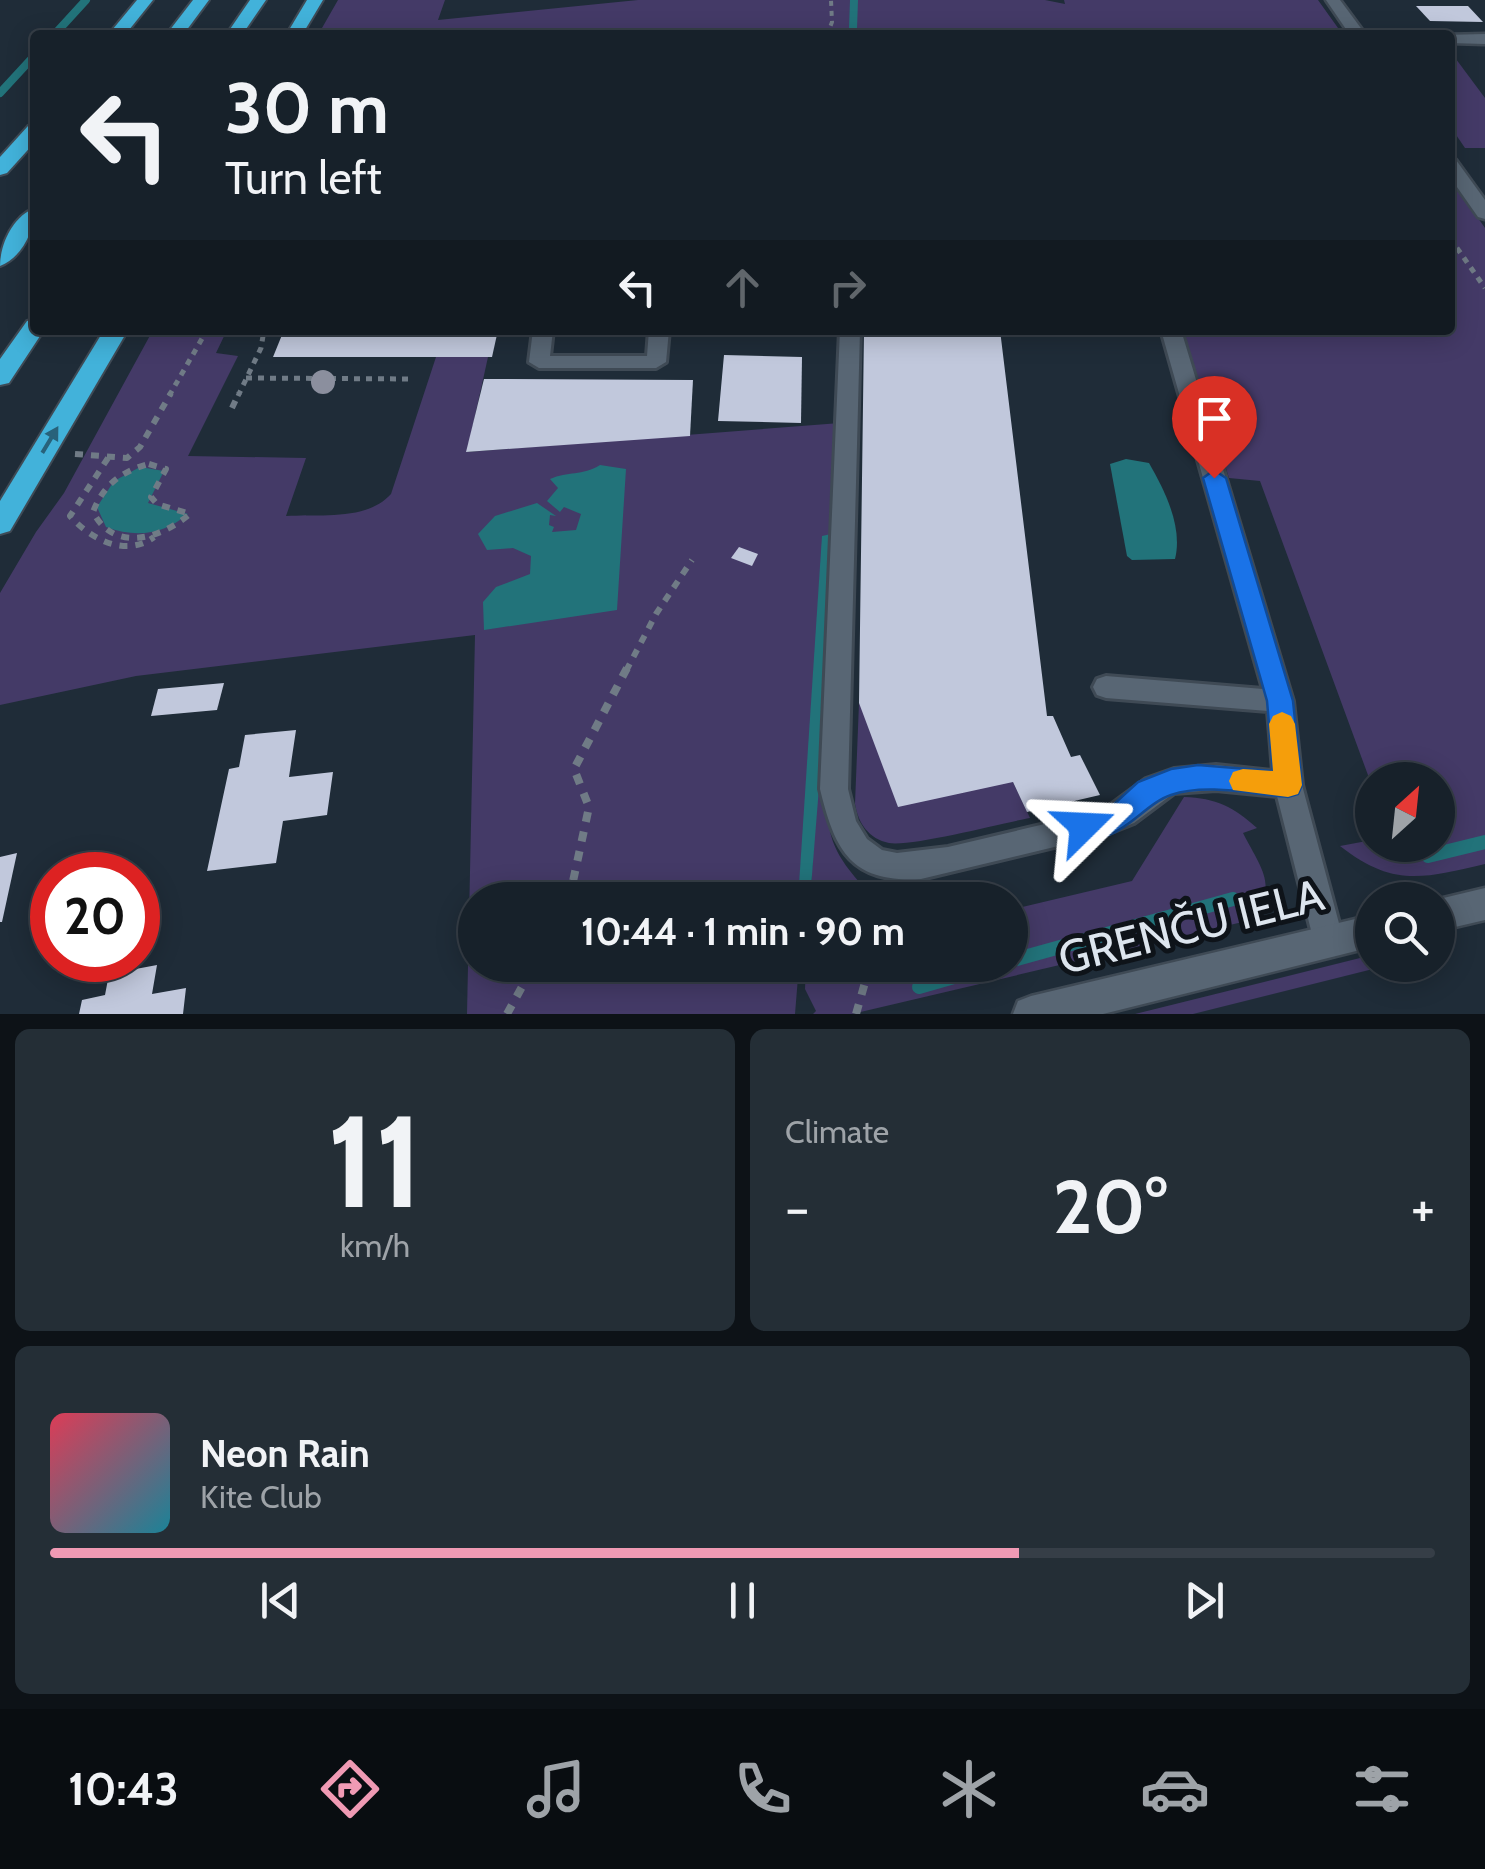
<!DOCTYPE html>
<html lang="en">
<head>
<meta charset="utf-8">
<style>
	:root { --surface:#17212a; --page:#242e36; --text:#f1f3f6; --muted:#9ea3a8; --line:#363e47; --accent:#f09ab4 }
	body { margin:0; font-family:Cabin,sans-serif; background:var(--page); color:var(--text); height:100vh; display:flex; flex-direction:column; font-size:38px; white-space:nowrap }
	* { box-sizing:border-box; margin:0 }
	p { font-size:32px; color:var(--muted) }
	.icon { flex:none; width:55px; height:55px; fill:none; stroke:currentColor; stroke-width:2; stroke-linecap:round; stroke-linejoin:round }
	.map { position:relative; height:1014px; overflow:hidden }
	.details { display:flex; flex-direction:column; gap:15px; padding:15px; background:#0d1217; flex:1 }
	.details>* { flex:none }
	.guide { position:absolute; left:30px; top:30px; width:1425px; height:305px; border-radius:10px; box-shadow:0 5px 25px #0003,0 0 0 2px var(--line); background:#17212a; color:var(--text); overflow:hidden }
	.needle { width:65px; rotate:27deg }
	.fabs { position:absolute; left:1355px; top:762px; display:grid; gap:20px }
	.fabs a { display:grid; place-items:center; width:100px; height:100px; border-radius:50%; background:var(--surface); box-shadow:0 5px 25px #0003,0 0 0 2px var(--line); font-size:50px }
	.speed { position:absolute; left:30px; top:852px; display:flex; gap:20px; font-size:50px; font-weight:700; text-align:center }
	.speed>* { display:grid; place-content:center; width:130px; height:130px; border-radius:50%; background:var(--surface); box-shadow:0 5px 25px #0003,0 0 0 2px var(--line); line-height:1 }
	.speed .limit { border:15px solid #d22; background:#fff; color:#111 }
	.pin { position:absolute; display:grid; place-items:center; width:85px; height:85px; color:#fff; margin:-102px -42px; border-radius:50% 50% 50% 0; rotate:-45deg; box-shadow:0 0 10px #0007 }
	.pin .icon { rotate:45deg }
	.me { position:absolute; width:110px; margin:-55px; rotate:69deg; stroke-linejoin:round; filter:drop-shadow(0 0 8px #0008) }
	.turn { display:flex; align-items:center; gap:35px; height:210px; padding:0 30px; font-size:45px }
	.turn .icon { width:130px; height:130px; stroke-width:2.5 }
	.turn b { display:block; font-size:70px; line-height:85px }
	.lanes { display:flex; align-items:center; height:95px; padding:0 30px; background:#0003; justify-content:center; gap:50px; direction:ltr }
	.lanes .off { opacity:.35 }
	.big { font-size:75px; font-weight:700; line-height:1.1 }
	.details .card { flex:1; display:flex; flex-direction:column; justify-content:center; gap:15px; min-width:0; padding:0 35px; border-radius:15px; background:var(--page) }
	.details .dial { align-items:center; gap:0 }
	.dial b { font-size:130px; line-height:1 }
	.song { display:flex; align-items:center; gap:30px }
	.cover { width:120px; height:120px; border-radius:15px; background:linear-gradient(135deg,hsl(350 70% 55%),hsl(190 70% 35%)) }
	.played { height:10px; border-radius:5px; background:linear-gradient(90deg,var(--accent) 70%,var(--line) 70%) }
	.keys { display:flex; justify-content:space-around; direction:ltr }
	.heat { display:flex; justify-content:space-between; align-items:center; font-size:55px; direction:ltr }
	.details .tiles { flex:1; display:grid; gap:15px; grid-template-columns:1fr 1fr }
	.card:last-child { grid-column:span 2 }
	.trip { position:absolute; left:458px; top:882px; width:570px; height:100px; border-radius:50px; background:var(--surface); box-shadow:0 5px 25px #0003,0 0 0 2px var(--line); font-weight:700; line-height:100px; text-align:center }
	.menu { display:flex; height:160px; justify-content:space-around; align-items:center; background:#090d11; color:var(--muted) }
	.menu .icon { width:70px; height:70px }
	.menu .active { color:var(--accent) }
	.menu b { font-size:45px; color:var(--text) }
	.map>svg:first-child { display:block }
	.green { fill:#443a67 }
	.water { fill:#22737a }
	.lines { fill:none; stroke-linecap:round; stroke-linejoin:round }
	.stream-far1 { stroke:#22737a; stroke-width:8 }
	.stream { stroke:#22737a; stroke-width:14 }
	.building { fill:#c1c8dc }
	.service-casing { stroke:#3f4a55; stroke-width:6 }
	.minor-casing { stroke:#3f4a55; stroke-width:5 }
	.tertiary-casing { stroke:#3f4a55; stroke-width:5 }
	.trunk-casing { stroke:#3f4a55; stroke-width:4 }
	.path-far3 { stroke:#707b86; stroke-width:4; stroke-dasharray:5 5; stroke-linecap:butt }
	.path-far2 { stroke:#707b86; stroke-width:5; stroke-dasharray:6 6; stroke-linecap:butt }
	.path-far1 { stroke:#707b86; stroke-width:6; stroke-dasharray:8 8; stroke-linecap:butt }
	.path { stroke:#707b86; stroke-width:8; stroke-dasharray:10 10; stroke-linecap:butt }
	.service { fill:#586674; fill-rule:evenodd }
	.minor { fill:#586674; fill-rule:evenodd }
	.tertiary { fill:#586674; fill-rule:evenodd }
	.trunk { fill:#42b2da; fill-rule:evenodd }
	.tree { fill:#8b8f9e }
	.oneway { fill:#28627a }
	.route { fill:#1a73e8; stroke:#114b97; stroke-width:2.5 }
	.slow { fill:#f59e0b }
	.labels { text-anchor:middle; stroke-width:10; stroke-linejoin:round; paint-order:stroke }
	.near-street-label { font-size:45px; fill:#dde5ee; stroke:#0e1319 }
</style>
</head>
<body>
<div class="map">
<svg width="1485" height="1014" viewBox="0 0 1485 1014">
	<rect width="100%" height="100%" fill="#1f2c38"/>
	<g class="green">
		<polygon points="338,0 445,0 438,20 638,0 1045,0 1065,4 1064,0 1318,0 1343,35 318,35"/>
		<polygon points="1450,51 1485,98 1485,148 1465,148 1450,126"/>
		<path d="M1450,178L1485,228V864C1423,878 1394,888 1340,846L1372,840V845H1438V780H1372V786L1260,481L1229,478L1182,330H1450Z"/>
		<path d="M153,330H227L216,353L238,356L188,456L306,458L286,516C320,514 367,521 391,494L436,357H488L467,452L840,423L804,900H475V965H799L795,1014H467L475,635L136,676L0,705V593L36,532L64,493Z"/>
		<path d="M859,703L1013,782L1030,818C1002,823 911,847 889,843C869,839 858,823 855,804Z"/>
		<path d="M819,762L828,763C827,823 822,843 866,889L855,900H810Z"/>
		<path d="M1184,797C1216,798 1234,807 1257,828L1243,833C1260,867 1280,886 1251,920L852,1014H813L816,1011L805,989L806,965H1010V910L1132,881Z"/>
		<polygon points="1372,955 1372,965 1389,965 1193,1014 1135,1014"/>
	</g>
	<g class="water">
		<path d="M1126,459L1149,463C1165,491 1183,527 1175,559L1132,560L1127,556L1110,464Z"/>
		<path d="M600,465L626,469L617,610L484,630L483,602L496,587L530,574L531,556L513,548L487,550L478,534L495,516L537,503L556,516L550,515L549,525L554,527L552,532L576,530L581,514L564,507L560,512L547,501L558,488L550,479C568,471 582,476 600,465Z"/>
		<path d="M140,467L164,471L148,503L188,514C163,535 136,538 106,527L97,507L114,481Z"/>
		<polygon points="831,534 833,612 810,900 798,900 822,536"/>
	</g>
	<g class="lines">
		<g class="stream-far1">
			<polyline points="853,29 854,0"/>
			<polyline points="54,35 86,0"/>
			<polyline points="0,93 35,55"/>
		</g>
		<g class="stream">
			<polyline points="1428,856 1485,842"/>
			<polyline points="1010,961 1233,899"/>
			<polyline points="919,987 996,965"/>
		</g>
	</g>
	<g class="building">
		<polygon points="1416,6 1468,6 1483,22 1430,21"/>
		<polygon points="284,330 498,330 492,357 273,357"/>
		<polygon points="864,330 1000,330 1047,716 1053,716 1071,757 1080,755 1100,795 1027,812 1013,782 898,807 859,703"/>
		<polygon points="724,355 802,357 801,423 718,421"/>
		<polygon points="484,379 693,380 690,436 466,452"/>
		<polygon points="739,547 758,554 752,566 731,558"/>
		<polygon points="224,683 217,710 151,716 158,689"/>
		<polygon points="296,730 289,777 333,772 327,815 283,821 276,863 207,871 229,769 239,767 245,735"/>
		<polygon points="17,853 2,922 0,922 0,857"/>
		<polygon points="157,965 152,994 186,988 183,1014 79,1014 82,1000 105,995 109,974"/>
	</g>
	<g class="lines">
		<defs>
			<g id="service">
				<polygon points="533,330 553,330 550,356 647,356 649,330 669,330 666,362 656,368 539,368 529,362"/>
				<path d="M840,330H860L848,789L856,821L867,839L882,850L897,853L948,847L1104,810L1146,779L1174,769L1216,765L1273,771L1268,711L1106,698L1097,695L1093,687L1097,679L1106,676L1263,689L1161,330H1181L1293,701L1302,785L1344,942L1340,953L1329,957L1318,953L1314,942L1277,796L1216,790L1174,793L1134,823L1104,835L921,879C851,883 835,851 820,789Z"/>
			</g>
			<g id="minor">
				<polygon points="1485,34 1485,44 1450,43 1450,35 1444,35"/>
				<polygon points="1485,888 1485,920 1438,931 1435,900"/>
				<polygon points="1372,915 1372,947 1103,1014 1013,1014 1018,1001 1031,996"/>
			</g>
			<g id="tertiary">
				<polygon points="1326,0 1340,0 1366,35 1350,35"/>
				<polygon points="1450,159 1456,160 1485,200 1485,219 1478,217 1450,177"/>
			</g>
			<g id="trunk">
				<polygon points="137,0 153,0 125,35 108,35"/>
				<polygon points="193,0 209,0 183,35 166,35"/>
				<polygon points="250,0 266,0 242,35 226,35"/>
				<polygon points="307,0 323,0 302,35 286,35"/>
				<polygon points="35,124 35,142 7,173 0,175 0,157 28,126"/>
				<path d="M35,208C35,229 22,258 0,266C0,244 13,216 35,208Z"/>
				<polygon points="35,319 35,330 44,330 9,383 0,385 0,359 27,321"/>
				<polygon points="104,330 128,330 10,531 0,534 0,501"/>
			</g>
		</defs>
		<use href="#service" class="service-casing"/>
		<use href="#minor" class="minor-casing"/>
		<use href="#tertiary" class="tertiary-casing"/>
		<use href="#trunk" class="trunk-casing"/>
		<polyline class="path-far3" points="827,35 832,22 831,0"/>
		<g class="path-far2">
			<polyline points="1450,238 1485,288"/>
			<polyline points="246,378 411,379"/>
			<polyline points="169,396 207,330"/>
			<polyline points="238,396 261,348 264,330"/>
		</g>
		<g class="path-far1">
			<polyline points="232,408 239,393"/>
			<polyline points="75,454 127,458 140,447 171,393"/>
			<path d="M108,458L70,516C90,539 126,558 154,537"/>
			<path d="M149,464L166,469L151,497L157,504L190,514C160,539 114,553 93,512C103,485 122,471 149,464Z"/>
			<polyline points="626,671 656,614 692,560"/>
		</g>
		<g class="path">
			<polyline points="569,900 589,807 574,769 627,668"/>
			<polyline points="507,1014 534,965"/>
			<polyline points="856,1014 870,965"/>
		</g>
		<use href="#service" class="service"/>
		<use href="#minor" class="minor"/>
		<use href="#tertiary" class="tertiary"/>
		<use href="#trunk" class="trunk"/>
	</g>
	<circle class="tree" cx="323" cy="382" r="12"/>
	<defs><path id="oneway-solid" d="M-6-.8H1V-3.2L6.5 0L1 3.2V.8H-6Z" transform="scale(2.5)"/></defs>
	<use class="oneway" href="#oneway-solid" transform="translate(50 440) rotate(-59)"/>
	<path class="route" d="M1214,470L1226,478L1293,701L1302,785L1298,794L1288,797C1252,794 1206,783 1171,795C1140,805 1117,851 1074,835L1070,826L1074,817L1112,806L1138,782L1171,769L1198,765L1273,771L1267,701L1203,478Z"/>
	<polygon class="slow" points="1282,712 1291,716 1295,724 1302,785 1298,794 1288,797 1233,790 1229,781 1233,772 1243,769 1273,771 1269,724 1273,716"/>
	<g class="labels">
		<g class="near-street-label">
			<text transform="translate(1191 926) rotate(-14)" y="16">GRENČU IELA</text>
		</g>
	</g>
</svg>
<div class="fabs">
<a><svg class="needle" viewBox="-14 -14 28 28"><path d="M0-13l5 13h-10z" fill="#e53935"/><path d="M0 13l5-13h-10z" fill="#9ea3a8"/></svg></a>
<a><svg class="icon" aria-label="search" viewBox="0 0 24 24"><circle cx="10" cy="10" r="6"/><path d="M15 15l6 6"/></svg></a>
</div>
<div class="speed"><div class="limit">20</div></div>
<div class="pin" style="left:1214px;top:478px;background:#d93025"><svg class="icon" aria-label="arrive" viewBox="0 0 24 24"><path d="M6 21V4h12l-3 4 3 4H6"/></svg></div>
<svg class="me" style="left:1084px;top:826px" viewBox="-20 -20 40 40"><path d="M0-17L14 15 0 8-14 15z" fill="#1a73e8" stroke="#fff" stroke-width="4"/></svg>
<div class="trip">10:44 · 1 min · 90 m</div>
<div class="guide">
<div class="turn"><svg class="icon" aria-label="left" viewBox="0 0 24 24"><path d="M17 20v-9H6M10 6l-5 5 5 5"/></svg><div><b>30 m</b>Turn left</div></div>
<div class="lanes"><svg class="icon" aria-label="left" viewBox="0 0 24 24"><path d="M17 20v-9H6M10 6l-5 5 5 5"/></svg><svg class="icon off" aria-label="ahead" viewBox="0 0 24 24"><path d="M12 20V5M6 11l6-6 6 6"/></svg><svg class="icon off" aria-label="right" viewBox="0 0 24 24"><path d="M7 20v-9h11M14 6l5 5-5 5"/></svg></div>
</div>
</div>
<section class="details">
<div class="tiles">
<div class="card dial"><b>11</b><p>km/h</p></div>
<div class="card"><p>Climate</p>
<div class="heat"><a>−</a><b class="big">20°</b><a>+</a></div>
</div>
<div class="card">
<div class="song"><i class="cover"></i><div><b>Neon Rain</b><p>Kite Club</p></div></div>
<div class="played"></div>
<div class="keys"><svg class="icon" aria-label="previous" viewBox="0 0 24 24"><path d="M18 5L8 12l10 7zM5 5v14"/></svg><svg class="icon" aria-label="pause" viewBox="0 0 24 24"><path d="M8 5v14M16 5v14"/></svg><svg class="icon" aria-label="next" viewBox="0 0 24 24"><path d="M6 5l10 7-10 7zM19 5v14"/></svg></div>
</div>
</div>
</section>
<nav class="menu">
<b>10:43</b>
<svg class="icon active" aria-label="directions" viewBox="0 0 24 24"><path d="M12 3l9 9-9 9-9-9zM9 14v-3h6M13 9l2 2-2 2"/></svg>
<svg class="icon" aria-label="music" viewBox="0 0 24 24"><path d="M9 18V5l10-2v13"/><circle cx="6" cy="18" r="3"/><circle cx="16" cy="16" r="3"/></svg>
<svg class="icon" aria-label="phone" viewBox="0 0 24 24"><path d="M5 4h4l2 5-3 2q2 4 5 5l2-3 5 2v4C11 20 4 13 5 4z"/></svg>
<svg class="icon" aria-label="climate" viewBox="0 0 24 24"><path d="M12 3v18M4 7l16 10M4 17L20 7"/></svg>
<svg class="icon" aria-label="car" viewBox="0 0 24 24"><path d="M5 17H2v-5l4-1 3-4h7l3 4 3 1v5h-3M9 17h6M6 11h13"/><circle cx="7" cy="17" r="2"/><circle cx="17" cy="17" r="2"/></svg>
<svg class="icon" aria-label="filters" viewBox="0 0 24 24"><path d="M4 7h16M4 17h16"/><circle cx="9" cy="7" r="2"/><circle cx="15" cy="17" r="2"/></svg>
</nav>
</body>
</html>
